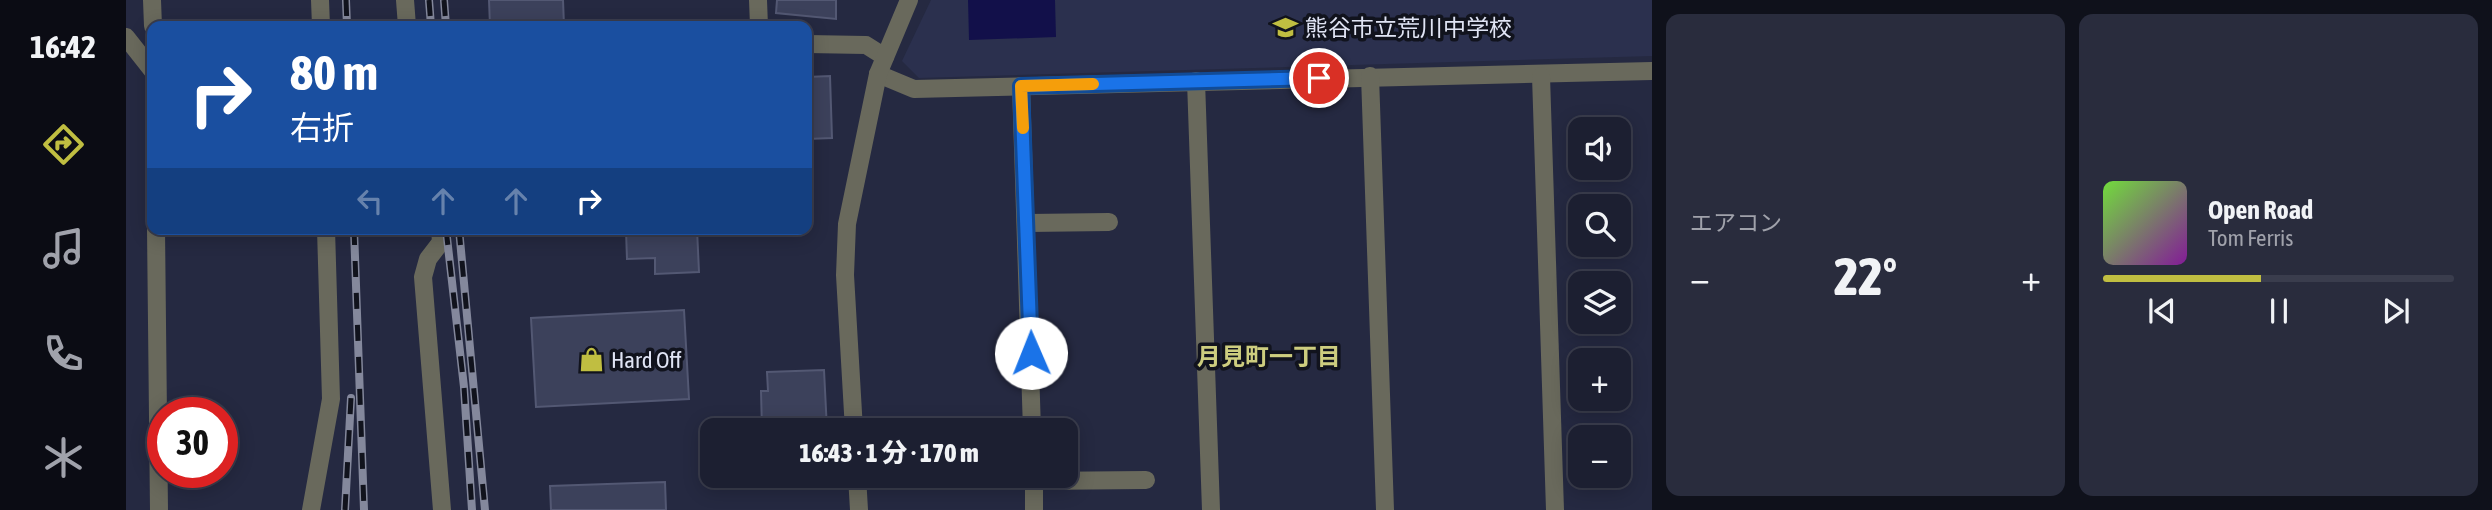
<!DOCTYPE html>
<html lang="ja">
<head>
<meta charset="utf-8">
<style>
	:root { --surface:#1c1f31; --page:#292c3d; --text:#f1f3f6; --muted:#a0a2ab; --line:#3a3d4d; --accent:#c0be41 }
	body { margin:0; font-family:"Asap Condensed","Noto Sans JP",sans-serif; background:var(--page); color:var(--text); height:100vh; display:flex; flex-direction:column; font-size:26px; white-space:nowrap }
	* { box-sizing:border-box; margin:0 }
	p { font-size:23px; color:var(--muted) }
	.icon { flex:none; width:38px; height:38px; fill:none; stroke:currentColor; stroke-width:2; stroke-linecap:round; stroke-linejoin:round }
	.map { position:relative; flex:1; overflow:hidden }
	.drawer { display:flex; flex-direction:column; gap:14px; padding:14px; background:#0f111b; width:840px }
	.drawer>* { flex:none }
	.top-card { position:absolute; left:21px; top:21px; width:665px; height:214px; border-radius:14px; box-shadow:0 4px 18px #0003,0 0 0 2px var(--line); background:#1a4fa0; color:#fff; overflow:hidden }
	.fabs { position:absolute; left:1442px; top:117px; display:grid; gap:14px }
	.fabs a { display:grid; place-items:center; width:63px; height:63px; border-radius:14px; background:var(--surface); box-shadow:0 4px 18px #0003,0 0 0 2px var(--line); font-size:35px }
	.speed { position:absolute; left:21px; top:397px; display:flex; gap:14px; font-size:35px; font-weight:700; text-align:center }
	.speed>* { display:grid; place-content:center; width:91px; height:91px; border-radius:50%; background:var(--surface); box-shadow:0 4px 18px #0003,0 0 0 2px var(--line); line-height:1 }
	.speed .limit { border:10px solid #d22; background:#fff; color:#111 }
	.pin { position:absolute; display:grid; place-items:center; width:60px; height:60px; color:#fff; margin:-30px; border:4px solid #fff; border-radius:50%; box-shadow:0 2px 7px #0007 }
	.me { position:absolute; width:77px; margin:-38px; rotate:359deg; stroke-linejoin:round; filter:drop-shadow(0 0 5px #0008) }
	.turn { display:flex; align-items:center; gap:24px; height:147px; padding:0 28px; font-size:32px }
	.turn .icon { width:91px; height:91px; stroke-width:2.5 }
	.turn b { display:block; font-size:49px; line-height:60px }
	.lanes { display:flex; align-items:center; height:66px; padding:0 28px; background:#0003; justify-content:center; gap:35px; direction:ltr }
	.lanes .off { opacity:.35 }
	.big { font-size:52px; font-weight:800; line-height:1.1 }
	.drawer .tile { flex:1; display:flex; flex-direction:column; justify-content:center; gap:10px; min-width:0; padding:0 24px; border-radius:14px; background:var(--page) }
	.song { display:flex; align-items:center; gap:21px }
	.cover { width:84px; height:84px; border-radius:10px; background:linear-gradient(135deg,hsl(100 70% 55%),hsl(290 70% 35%)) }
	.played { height:7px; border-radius:4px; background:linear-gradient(90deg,var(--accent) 45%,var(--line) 45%) }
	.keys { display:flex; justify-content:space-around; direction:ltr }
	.heat { display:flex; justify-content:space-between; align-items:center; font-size:38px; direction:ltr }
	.drawer .tiles { flex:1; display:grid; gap:14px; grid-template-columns:repeat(2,1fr) }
	.trip { position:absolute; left:574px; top:418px; width:378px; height:70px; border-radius:14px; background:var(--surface); box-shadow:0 4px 18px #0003,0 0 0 2px var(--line); font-weight:800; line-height:70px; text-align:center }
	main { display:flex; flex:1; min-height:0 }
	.tabs { display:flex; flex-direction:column; width:126px; justify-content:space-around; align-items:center; background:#0b0c14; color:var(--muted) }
	.tabs .icon { width:49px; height:49px }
	.tabs .current { color:var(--accent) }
	.tabs b { font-size:32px; color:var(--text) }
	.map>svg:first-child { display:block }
	.built { fill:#2b304e }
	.water { fill:#12104a }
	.building { fill:#3c415b; stroke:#535873; stroke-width:2 }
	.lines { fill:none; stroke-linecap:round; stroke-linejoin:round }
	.minor { stroke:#69695c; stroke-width:18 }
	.rail-casing { stroke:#84889c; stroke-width:8 }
	.rail { stroke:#11131d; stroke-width:5; stroke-dasharray:16; stroke-linecap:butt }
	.route-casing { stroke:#114b97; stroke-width:18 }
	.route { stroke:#1a73e8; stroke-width:12 }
	.slow { stroke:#f59e0b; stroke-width:12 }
	.labels { text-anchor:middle; stroke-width:7; stroke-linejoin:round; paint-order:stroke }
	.poi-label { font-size:23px; fill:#e0e4f4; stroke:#11131d; text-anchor:start }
	.neighbourhood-label { font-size:24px; font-weight:bold; fill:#cdcd7f; stroke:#11131d }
</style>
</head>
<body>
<main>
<nav class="tabs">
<b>16:42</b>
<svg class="icon current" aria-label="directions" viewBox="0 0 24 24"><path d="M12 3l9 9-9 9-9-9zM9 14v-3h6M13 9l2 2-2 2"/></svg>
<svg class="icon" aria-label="music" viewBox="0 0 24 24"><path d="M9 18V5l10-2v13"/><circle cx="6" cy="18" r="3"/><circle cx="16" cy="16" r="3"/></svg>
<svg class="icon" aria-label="phone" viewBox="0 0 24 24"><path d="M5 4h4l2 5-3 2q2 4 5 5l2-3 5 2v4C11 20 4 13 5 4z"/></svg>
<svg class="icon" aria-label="climate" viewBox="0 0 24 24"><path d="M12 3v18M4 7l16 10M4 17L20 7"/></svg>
</nav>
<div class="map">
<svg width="1526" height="510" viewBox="0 0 1526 510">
	<rect width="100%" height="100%" fill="#252941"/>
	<polygon class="built" points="805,0 1526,0 1526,56 793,78 776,61"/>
	<polygon class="water" points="842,0 929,0 930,37 843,40"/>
	<g class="building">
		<polygon points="363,0 437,0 438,26 364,26"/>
		<polygon points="651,0 710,0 710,19 650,13"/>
		<polygon points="704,76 706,138 681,139 681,77"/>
		<polygon points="571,229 573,272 529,274 529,258 501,259 500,231"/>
		<polygon points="558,310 563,399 410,407 405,318"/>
		<polygon points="698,370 701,430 636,430 635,391 642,391 641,372"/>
		<polygon points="539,482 540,510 425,510 424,486"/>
	</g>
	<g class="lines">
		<g class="minor">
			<polyline points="26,0 27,26"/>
			<polyline points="194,0 195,26"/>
			<polyline points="279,0 281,26"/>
			<polyline points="632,0 633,26"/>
			<polyline points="0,37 26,70"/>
			<polyline points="681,44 740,45 759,57"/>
			<polyline points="752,74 788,89 1526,71"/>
			<polyline points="1244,76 1259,510"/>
			<polyline points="1415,76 1429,510"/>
			<polyline points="1070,81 1085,510"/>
			<polyline points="895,86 906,430"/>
			<polyline points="902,223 983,222"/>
			<polyline points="30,229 33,510"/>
			<polyline points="314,229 315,242 302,259 297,277 316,510"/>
			<polyline points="728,430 719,275 721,224 752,74 783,0"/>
			<polyline points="731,476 733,510"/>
			<polyline points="908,476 908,510"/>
			<polyline points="908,481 1020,480"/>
			<polyline points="185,510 205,399 200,229"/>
		</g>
		<defs>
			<g id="rail">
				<polyline points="220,0 221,26"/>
				<polyline points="303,0 305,26"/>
				<polyline points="318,0 320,26"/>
				<polyline points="228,229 238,510"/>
				<polyline points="320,229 338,387 346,510"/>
				<polyline points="333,229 359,510"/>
				<polyline points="219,510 225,398"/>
			</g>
		</defs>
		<use href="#rail" class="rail-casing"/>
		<use href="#rail" class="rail"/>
	</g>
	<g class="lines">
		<defs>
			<polyline id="route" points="905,353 895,86 1193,78"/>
		</defs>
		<use href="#route" class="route-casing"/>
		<use href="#route" class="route"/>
		<polyline class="slow" points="897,128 895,86 967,84"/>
	</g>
	<defs>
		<symbol id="school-bare" viewBox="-9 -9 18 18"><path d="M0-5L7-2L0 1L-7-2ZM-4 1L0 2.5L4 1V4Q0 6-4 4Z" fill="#c0be41" stroke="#11131d" stroke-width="2.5" paint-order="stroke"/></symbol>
		<symbol id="shop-bare" viewBox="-9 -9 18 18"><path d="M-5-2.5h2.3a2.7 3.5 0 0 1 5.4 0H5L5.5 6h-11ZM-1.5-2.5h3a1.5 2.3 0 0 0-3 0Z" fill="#c0be41" stroke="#11131d" stroke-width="2.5" paint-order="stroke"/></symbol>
	</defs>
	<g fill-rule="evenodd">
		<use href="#school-bare" x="1142" y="10" width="35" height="35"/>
		<use href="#shop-bare" x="448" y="342" width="35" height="35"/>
	</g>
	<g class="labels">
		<g class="poi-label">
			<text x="1179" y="36">熊谷市立荒川中学校</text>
			<text x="485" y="368">Hard Off</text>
		</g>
		<g class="neighbourhood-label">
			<text x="1143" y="365">月見町一丁目</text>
		</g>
	</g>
</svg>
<div class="fabs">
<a><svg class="icon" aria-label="sound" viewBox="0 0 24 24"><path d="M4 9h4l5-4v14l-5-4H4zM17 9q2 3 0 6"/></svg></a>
<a><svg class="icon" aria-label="search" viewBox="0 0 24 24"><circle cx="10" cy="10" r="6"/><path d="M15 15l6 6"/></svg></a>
<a><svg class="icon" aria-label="layers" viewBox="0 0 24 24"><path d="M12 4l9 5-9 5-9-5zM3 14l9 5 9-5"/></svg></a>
<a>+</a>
<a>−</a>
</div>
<div class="speed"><div class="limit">30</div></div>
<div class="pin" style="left:1193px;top:78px;background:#d93025"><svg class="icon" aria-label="arrive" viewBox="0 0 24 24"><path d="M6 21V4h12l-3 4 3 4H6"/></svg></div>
<svg class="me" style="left:905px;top:353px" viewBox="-20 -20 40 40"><circle r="19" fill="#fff"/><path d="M0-13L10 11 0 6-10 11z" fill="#1a73e8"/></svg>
<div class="trip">16:43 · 1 分 · 170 m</div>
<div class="top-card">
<div class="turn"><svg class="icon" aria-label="right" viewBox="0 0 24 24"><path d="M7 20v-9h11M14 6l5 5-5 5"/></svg><div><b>80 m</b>右折</div></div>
<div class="lanes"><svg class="icon off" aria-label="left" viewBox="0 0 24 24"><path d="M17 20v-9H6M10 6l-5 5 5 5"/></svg><svg class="icon off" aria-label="ahead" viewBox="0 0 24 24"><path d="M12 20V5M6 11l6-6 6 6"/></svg><svg class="icon off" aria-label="ahead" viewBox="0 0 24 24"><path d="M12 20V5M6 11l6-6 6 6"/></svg><svg class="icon" aria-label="right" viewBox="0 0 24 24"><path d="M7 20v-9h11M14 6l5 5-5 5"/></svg></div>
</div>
</div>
<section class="drawer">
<div class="tiles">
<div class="tile"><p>エアコン</p>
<div class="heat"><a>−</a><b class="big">22°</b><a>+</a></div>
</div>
<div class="tile">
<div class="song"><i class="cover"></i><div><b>Open Road</b><p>Tom Ferris</p></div></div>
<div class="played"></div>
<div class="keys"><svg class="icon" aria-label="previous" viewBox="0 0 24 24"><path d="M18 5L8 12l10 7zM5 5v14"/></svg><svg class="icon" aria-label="pause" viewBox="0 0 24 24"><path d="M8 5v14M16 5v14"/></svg><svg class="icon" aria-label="next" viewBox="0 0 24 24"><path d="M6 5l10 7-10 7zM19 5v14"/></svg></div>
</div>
</div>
</section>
</main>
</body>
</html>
